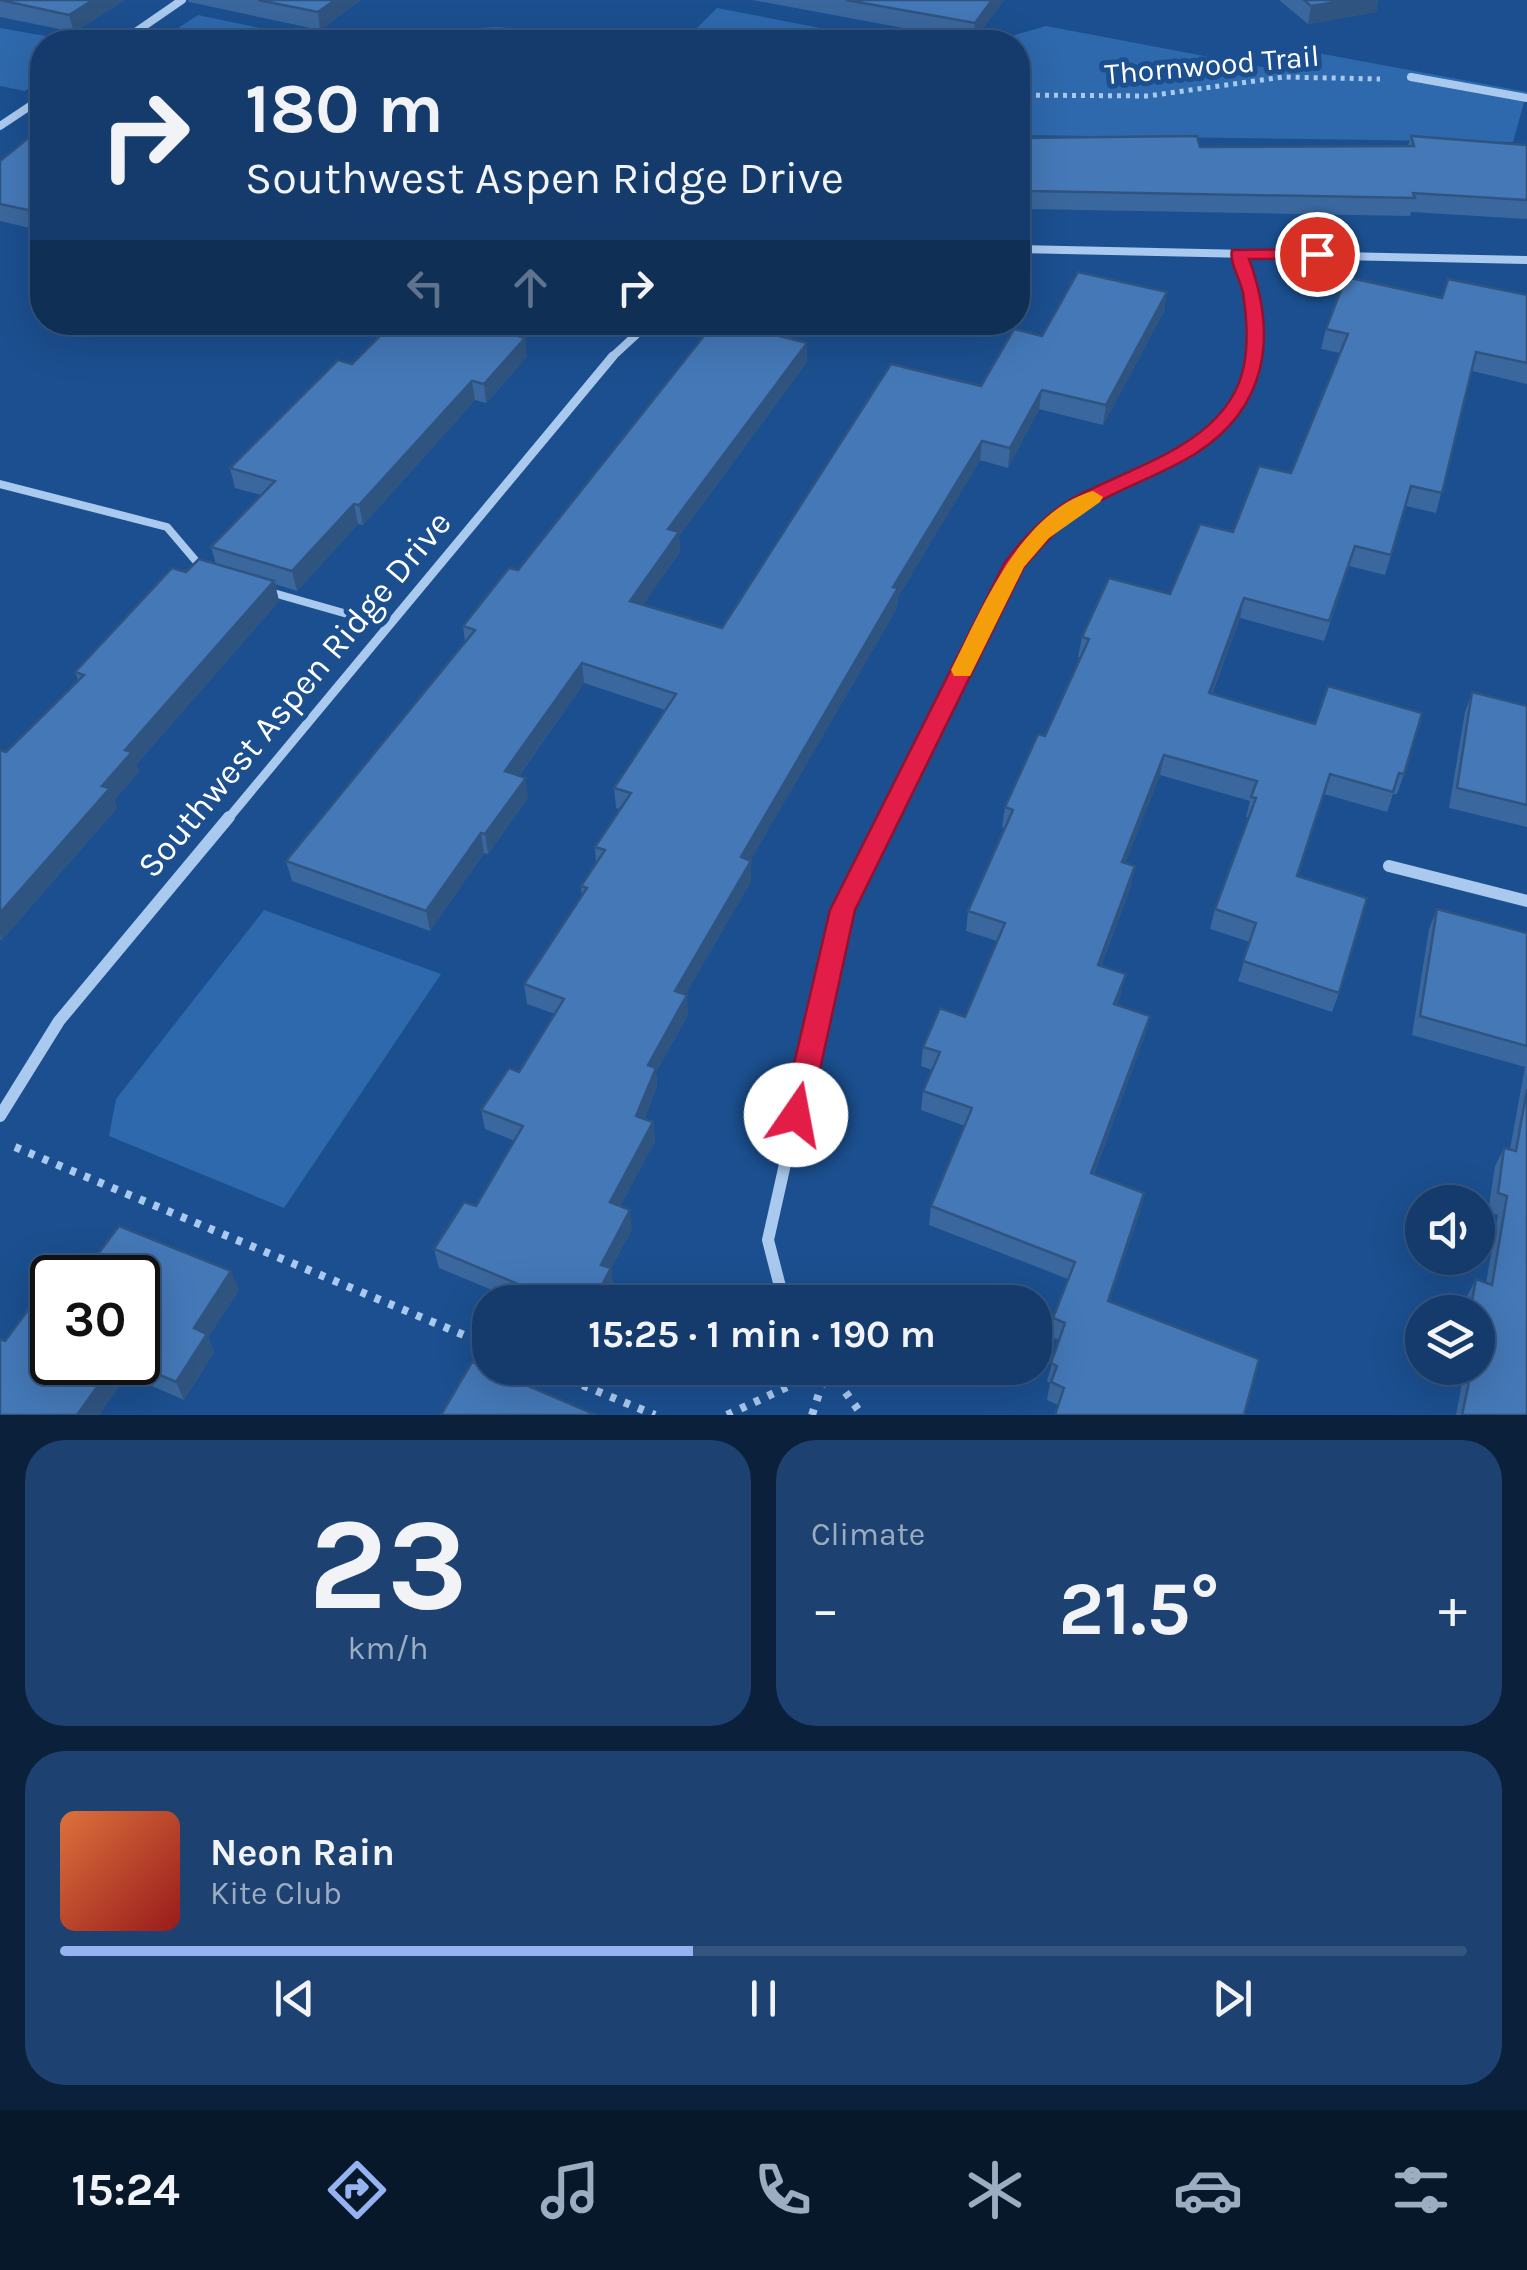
<!DOCTYPE html>
<html lang="en">
<head>
<meta charset="utf-8">
<style>
	:root { --surface:#143b6b; --page:#1d4271; --text:#f1f3f6; --muted:#9dadc1; --line:#33557e; --accent:#95b2f1 }
	body { margin:0; font-family:Karla,sans-serif; background:var(--page); color:var(--text); height:100vh; display:flex; flex-direction:column; font-size:38px; white-space:nowrap }
	* { box-sizing:border-box; margin:0 }
	p { font-size:32px; color:var(--muted) }
	.icon { flex:none; width:55px; height:55px; fill:none; stroke:currentColor; stroke-width:2; stroke-linecap:round; stroke-linejoin:round }
	.map { position:relative; height:1415px; overflow:hidden }
	.panel { display:flex; flex-direction:column; gap:25px; padding:25px; background:#0b203b; flex:1 }
	.panel>* { flex:none }
	.top-card { position:absolute; left:30px; top:30px; width:1000px; height:305px; border-radius:40px; box-shadow:0 10px 40px #0002,0 0 0 2px var(--line); background:#143b6b; color:var(--text); overflow:hidden }
	.controls { position:absolute; left:1405px; top:1185px; display:grid; gap:20px }
	.controls a { display:grid; place-items:center; width:90px; height:90px; border-radius:50%; background:var(--surface); box-shadow:0 10px 40px #0002,0 0 0 2px var(--line); font-size:50px }
	.speed { position:absolute; left:30px; top:1255px; display:flex; gap:20px; font-size:50px; font-weight:700; text-align:center }
	.speed>* { display:grid; place-content:center; width:130px; height:130px; border-radius:50%; background:var(--surface); box-shadow:0 10px 40px #0002,0 0 0 2px var(--line); line-height:1 }
	.speed .limit { border:5px solid #111; border-radius:15px; background:#fff; color:#111 }
	.pin { position:absolute; display:grid; place-items:center; width:85px; height:85px; color:#fff; margin:-42px; border:5px solid #fff; border-radius:50%; box-shadow:0 2px 10px #0007 }
	.me { position:absolute; width:110px; margin:-55px; rotate:12deg; stroke-linejoin:round; filter:drop-shadow(0 0 8px #0008) }
	.turn { display:flex; align-items:center; gap:35px; height:210px; padding:0 50px; font-size:45px }
	.turn .icon { width:130px; height:130px; stroke-width:2.5 }
	.turn b { display:block; font-size:70px; line-height:85px }
	.lanes { display:flex; align-items:center; height:95px; padding:0 50px; background:#0003; justify-content:center; gap:50px; direction:ltr }
	.lanes .off { opacity:.35 }
	.big { font-size:75px; font-weight:700; line-height:1.1 }
	.panel .widget { flex:1; display:flex; flex-direction:column; justify-content:center; gap:15px; min-width:0; padding:0 35px; border-radius:40px; background:var(--page) }
	.panel .dial { align-items:center; gap:0 }
	.dial b { font-size:130px; line-height:1 }
	.song { display:flex; align-items:center; gap:30px }
	.cover { width:120px; height:120px; border-radius:15px; background:linear-gradient(135deg,hsl(20 70% 55%),hsl(0 70% 35%)) }
	.played { height:10px; border-radius:5px; background:linear-gradient(90deg,var(--accent) 45%,var(--line) 45%) }
	.keys { display:flex; justify-content:space-around; direction:ltr }
	.heat { display:flex; justify-content:space-between; align-items:center; font-size:55px; direction:ltr }
	.panel .tiles { flex:1; display:grid; gap:25px; grid-template-columns:1fr 1fr }
	.widget:last-child { grid-column:span 2 }
	.trip { position:absolute; left:472px; top:1285px; width:580px; height:100px; border-radius:40px; background:var(--surface); box-shadow:0 10px 40px #0002,0 0 0 2px var(--line); font-weight:700; line-height:100px; text-align:center }
	.tab-bar { display:flex; height:160px; justify-content:space-around; align-items:center; background:#08182b; color:var(--muted) }
	.tab-bar .icon { width:70px; height:70px }
	.tab-bar .current { color:var(--accent) }
	.tab-bar b { font-size:45px; color:var(--text) }
	.map>svg:first-child { display:block }
	.green { fill:#2e69ad }
	.lines { fill:none; stroke-linecap:round; stroke-linejoin:round }
	.path-far1 { stroke:#a9c9ee; stroke-width:5; stroke-dasharray:4 5; stroke-linecap:butt }
	.path { stroke:#a9c9ee; stroke-width:8; stroke-dasharray:6 9; stroke-linecap:butt }
	.service { stroke:#a9c9ee; stroke-width:8 }
	.minor-far2 { stroke:#a9c9ee; stroke-width:8 }
	.minor-far1 { stroke:#a9c9ee; stroke-width:9 }
	.minor { stroke:#a9c9ee; stroke-width:12 }
	.wall { fill:#3a679d }
	.shaded-wall { fill:#305480 }
	.building { fill:#4478b7; stroke:#305480; stroke-width:2.5 }
	.route { fill:#e11d48; stroke:#92132f; stroke-width:2.5 }
	.slow { fill:#f59e0b }
	.labels { text-anchor:middle; stroke-width:10; stroke-linejoin:round; paint-order:stroke }
	.far-street-label { font-size:30px; fill:#fff; stroke:#1b4f8f }
	.street-label { font-size:35px; fill:#fff; stroke:#1b4f8f }
</style>
</head>
<body>
<div class="map">
<svg width="1527" height="1415" viewBox="0 0 1527 1415">
	<rect width="100%" height="100%" fill="#1b4f8f"/>
	<g class="green">
		<polygon points="717,8 893,42 683,42"/>
		<polygon points="198,15 326,42 157,42"/>
		<polygon points="1046,26 1284,71 1296,49 1527,92 1513,142 1018,135 1018,42 991,42"/>
		<polygon points="498,27 641,42 377,42 404,32"/>
		<polygon points="0,28 80,42 42,42 42,78 25,91 0,86"/>
		<polygon points="264,910 441,974 284,1208 109,1136 116,1099"/>
	</g>
	<g class="lines">
		<g class="path-far1">
			<polyline points="183,37 246,42"/>
			<polyline points="407,42 448,42"/>
			<polyline points="465,42 522,42"/>
			<polyline points="1018,95 1148,96 1283,77 1380,79"/>
		</g>
		<g class="path">
			<polyline points="15,1147 490,1346"/>
			<polyline points="541,1368 655,1415"/>
			<polyline points="828,1368 862,1415"/>
			<polyline points="727,1415 828,1368"/>
			<polyline points="812,1415 827,1369"/>
		</g>
		<g class="service">
			<polyline points="0,484 167,527 201,567"/>
			<polyline points="270,592 386,625"/>
		</g>
		<g class="minor-far2">
			<polyline points="121,42 182,0"/>
			<polyline points="1411,77 1527,98"/>
			<polyline points="0,126 42,98"/>
			<polyline points="1018,249 1527,260"/>
			<polyline points="1238,253 1253,310 1252,358"/>
			<polyline points="611,358 650,322"/>
		</g>
		<g class="minor-far1">
			<polyline points="227,820 613,356"/>
			<path d="M887,820C912,769 938,719 963,669C990,613 1012,556 1061,516C1126,463 1240,457 1253,356"/>
		</g>
		<g class="minor">
			<polyline points="1389,866 1527,901"/>
			<polyline points="0,1116 59,1021 229,817"/>
			<polyline points="784,1302 768,1240 842,910 888,817"/>
		</g>
	</g>
	<g class="wall">
		<polygon points="0,0 125,0 74,32 0,17"/>
		<polygon points="188,0 361,0 320,30 189,2"/>
		<polygon points="752,0 1004,0 973,41"/>
		<polygon points="1279,0 1378,0 1376,12 1308,24"/>
		<polygon points="42,127 34,229 0,221 0,161"/>
		<polygon points="1018,133 1019,138 1200,147 1408,146 1411,136 1527,145 1527,219 1411,212 1410,216 1029,209 1018,201"/>
		<polygon points="1167,292 1164,311 1103,425 1039,409 1008,468 980,460 898,597 897,608 750,861 751,881 685,995 688,1015 656,1072 657,1087 644,1119 653,1122 655,1141 620,1206 632,1229 611,1268 613,1287 605,1302 521,1302 439,1268 434,1249 476,1206 515,1141 485,1129 481,1110 519,1072 555,1014 527,1004 524,984 582,897 581,886 596,863 595,847 620,809 616,808 614,788 665,710 584,683 519,776 528,798 488,854 484,853 430,931 292,881 286,861 465,642 463,626 518,570 807,343 807,362 679,536 680,552 643,604 722,628 981,386 1042,336"/>
		<polygon points="1527,295 1527,384 1472,371 1436,513 1406,506 1385,575 1349,566 1324,641 1240,618 1212,694 1404,774 1397,794 1393,794 1387,812 1324,794 1298,876 1339,993 1332,1012 1238,981 1250,942 1210,929 1215,909 1249,818 1246,817 1250,801 1160,775 1125,863 1131,886 1101,966 1121,994 1117,1005 1150,1016 1145,1035 1094,1174 1140,1212 1109,1301 1058,1405 1047,1400 1050,1383 1047,1381 1059,1340 1049,1336 1053,1318 1068,1279 929,1225 931,1206 965,1126 921,1110 923,1091 932,1070 921,1066 923,1047 965,1017 997,941 966,931 968,911 1005,828 1002,827 1005,807 1045,736 1080,658 1078,657 1082,637 1170,594 1291,473 1340,353 1321,349 1326,329 1442,298"/>
		<polygon points="394,322 541,322 521,337 527,357 486,403 475,400 363,525 358,524 297,591 275,584 279,601 136,765 139,772 114,800 117,808 2,940 0,939 0,750 6,752 78,680 75,672 186,572 216,564 211,547 261,495 235,488 230,468 352,364"/>
		<polygon points="1472,692 1527,706 1527,827 1449,808 1465,712"/>
		<polygon points="1437,909 1527,933 1527,1415 1456,1415 1465,1368 1478,1368 1478,1312 1464,1312 1466,1298 1476,1279 1486,1283 1498,1215 1488,1212 1495,1166 1504,1148 1510,1149 1525,1067 1412,1035 1429,929"/>
		<polygon points="83,1274 239,1290 208,1337 214,1352 184,1400 127,1375 99,1415 0,1415 52,1362 138,1362"/>
	</g>
	<g class="shaded-wall">
		<polygon points="93,0 125,0 74,32 69,15"/>
		<polygon points="335,0 361,0 320,30 318,12"/>
		<polygon points="992,0 1004,0 973,41 975,23"/>
		<polygon points="1348,0 1378,0 1376,12 1308,24 1311,6"/>
		<polygon points="42,198 42,221 34,229 28,210"/>
		<polygon points="1167,292 1164,311 1103,425 1106,405"/>
		<polygon points="512,322 541,322 502,351 500,331"/>
		<polygon points="525,338 527,357 486,403 484,384"/>
		<polygon points="807,343 807,362 679,536 680,552 632,621 630,601 668,529"/>
		<polygon points="472,381 475,400 363,525 359,505"/>
		<polygon points="1042,390 1039,409 1008,468 1010,448"/>
		<polygon points="982,441 980,460 898,597 897,608 741,877 741,857 893,587"/>
		<polygon points="354,504 358,524 297,591 292,571"/>
		<polygon points="274,581 279,601 136,765 139,772 114,800 117,808 2,940 0,936 0,913 102,786 125,750"/>
		<polygon points="1244,598 1240,618 1204,713 1209,693"/>
		<polygon points="582,663 584,683 508,791 505,771"/>
		<polygon points="1164,755 1160,775 1118,882 1122,862"/>
		<polygon points="526,778 528,798 488,854 485,834"/>
		<polygon points="481,833 484,853 430,931 426,911"/>
		<polygon points="751,861 751,881 676,1011 675,991"/>
		<polygon points="1135,866 1131,886 1094,984 1098,965"/>
		<polygon points="1126,974 1121,994 1110,1024 1114,1004"/>
		<polygon points="687,995 688,1015 656,1072 657,1087 637,1135 636,1116 648,1065"/>
		<polygon points="1150,1016 1145,1035 1087,1192 1091,1173"/>
		<polygon points="653,1122 655,1141 612,1221 610,1202"/>
		<polygon points="1144,1193 1140,1212 1103,1319 1108,1301"/>
		<polygon points="630,1210 632,1229 611,1268 613,1287 605,1302 593,1302 601,1265"/>
		<polygon points="231,1271 239,1290 208,1337 214,1352 184,1400 176,1382 194,1328"/>
		<polygon points="115,1362 121,1362 127,1375 99,1415 77,1415"/>
	</g>
	<g class="building">
		<polygon points="0,0 93,0 69,15"/>
		<polygon points="258,0 335,0 318,12"/>
		<polygon points="846,0 992,0 975,23"/>
		<polygon points="1304,0 1348,0 1311,6"/>
		<polygon points="42,127 42,198 28,210 0,204 0,161"/>
		<polygon points="1018,133 1019,138 1197,136 1200,147 1414,146 1411,136 1527,145 1527,200 1413,193 1415,198 1031,191 1018,181"/>
		<polygon points="1078,272 1167,292 1106,405 1042,390 1010,448 982,441 893,587 898,588 741,857 751,861 675,991 687,995 648,1065 656,1068 636,1116 653,1122 610,1202 630,1210 601,1265 611,1268 593,1302 561,1302 434,1249 464,1202 476,1206 523,1126 481,1110 509,1068 519,1072 564,999 524,984 587,888 581,886 605,850 595,847 631,793 614,788 676,694 582,663 505,771 526,778 485,834 481,833 426,911 286,861 475,630 463,626 509,568 518,570 715,322 724,322 807,343 668,529 679,532 630,601 722,628 891,364 981,386 1014,329 1042,336"/>
		<polygon points="1346,277 1442,298 1448,279 1527,295 1527,363 1476,352 1442,493 1411,486 1391,555 1355,546 1329,621 1244,598 1209,693 1315,724 1328,686 1422,713 1404,774 1399,773 1393,792 1330,774 1297,876 1367,898 1339,993 1243,961 1256,923 1215,909 1256,798 1251,797 1257,781 1164,755 1122,862 1135,866 1098,965 1126,974 1114,1004 1150,1016 1091,1173 1144,1193 1108,1301 1259,1359 1244,1415 1055,1415 1064,1388 1051,1382 1057,1366 1051,1363 1065,1323 1053,1318 1075,1262 931,1206 972,1108 923,1091 940,1052 923,1047 940,1008 965,1017 1005,923 968,911 1013,810 1005,807 1038,734 1045,736 1089,639 1082,637 1109,578 1170,594 1200,524 1233,532 1259,466 1291,473 1348,334 1326,329"/>
		<polygon points="394,322 512,322 500,331 525,338 484,384 472,381 359,505 354,504 292,571 211,547 275,481 230,468 338,360 352,364"/>
		<polygon points="199,559 274,581 125,750 132,752 102,786 110,788 0,913 0,750 6,752 84,675 75,672 172,568 186,572"/>
		<polygon points="1472,692 1527,706 1527,805 1457,788"/>
		<polygon points="1437,909 1527,933 1527,1046 1420,1016"/>
		<polygon points="1527,1089 1527,1415 1462,1415 1472,1368 1478,1368 1478,1312 1470,1312 1476,1279 1492,1285 1507,1196 1498,1193 1504,1148 1516,1151"/>
		<polygon points="119,1226 231,1271 194,1328 207,1334 176,1382 130,1362 138,1362 138,1278 53,1278 62,1266 83,1274"/>
		<polygon points="52,1278 52,1362 115,1362 77,1415 0,1415 0,1339 5,1341"/>
		<polygon points="472,1362 596,1415 441,1415"/>
	</g>
	<path class="route" d="M1232,250L1317,249L1326,254L1317,259H1249C1277,335 1269,407 1195,454C1161,475 1120,488 1085,509C1061,523 1042,546 1024,567L855,910L810,1115L805,1124H786L782,1115L830,910L1004,564C1021,540 1045,515 1070,500C1126,468 1219,447 1241,377C1249,352 1247,319 1243,293C1240,278 1229,263 1232,250Z"/>
	<path class="slow" d="M1093,491L1103,497L1100,502L1049,538L1024,567L970,676H954L951,670C982,609 1020,512 1093,491Z"/>
	<g class="labels">
		<g class="far-street-label">
			<text transform="translate(1212 65) rotate(-5)" y="10">Thornwood Trail</text>
		</g>
		<g class="street-label">
			<text transform="translate(294 694) rotate(-50)" y="12">Southwest Aspen Ridge Drive</text>
		</g>
	</g>
</svg>
<div class="controls">
<a><svg class="icon" aria-label="sound" viewBox="0 0 24 24"><path d="M4 9h4l5-4v14l-5-4H4zM17 9q2 3 0 6"/></svg></a>
<a><svg class="icon" aria-label="layers" viewBox="0 0 24 24"><path d="M12 4l9 5-9 5-9-5zM3 14l9 5 9-5"/></svg></a>
</div>
<div class="speed"><div class="limit">30</div></div>
<div class="pin" style="left:1317px;top:254px;background:#d93025"><svg class="icon" aria-label="arrive" viewBox="0 0 24 24"><path d="M6 21V4h12l-3 4 3 4H6"/></svg></div>
<svg class="me" style="left:796px;top:1115px" viewBox="-20 -20 40 40"><circle r="19" fill="#fff"/><path d="M0-13L10 11 0 6-10 11z" fill="#e11d48"/></svg>
<div class="trip">15:25 · 1 min · 190 m</div>
<div class="top-card">
<div class="turn"><svg class="icon" aria-label="right" viewBox="0 0 24 24"><path d="M7 20v-9h11M14 6l5 5-5 5"/></svg><div><b>180 m</b>Southwest Aspen Ridge Drive</div></div>
<div class="lanes"><svg class="icon off" aria-label="left" viewBox="0 0 24 24"><path d="M17 20v-9H6M10 6l-5 5 5 5"/></svg><svg class="icon off" aria-label="ahead" viewBox="0 0 24 24"><path d="M12 20V5M6 11l6-6 6 6"/></svg><svg class="icon" aria-label="right" viewBox="0 0 24 24"><path d="M7 20v-9h11M14 6l5 5-5 5"/></svg></div>
</div>
</div>
<section class="panel">
<div class="tiles">
<div class="widget dial"><b>23</b><p>km/h</p></div>
<div class="widget"><p>Climate</p>
<div class="heat"><a>−</a><b class="big">21.5°</b><a>+</a></div>
</div>
<div class="widget">
<div class="song"><i class="cover"></i><div><b>Neon Rain</b><p>Kite Club</p></div></div>
<div class="played"></div>
<div class="keys"><svg class="icon" aria-label="previous" viewBox="0 0 24 24"><path d="M18 5L8 12l10 7zM5 5v14"/></svg><svg class="icon" aria-label="pause" viewBox="0 0 24 24"><path d="M8 5v14M16 5v14"/></svg><svg class="icon" aria-label="next" viewBox="0 0 24 24"><path d="M6 5l10 7-10 7zM19 5v14"/></svg></div>
</div>
</div>
</section>
<nav class="tab-bar">
<b>15:24</b>
<svg class="icon current" aria-label="directions" viewBox="0 0 24 24"><path d="M12 3l9 9-9 9-9-9zM9 14v-3h6M13 9l2 2-2 2"/></svg>
<svg class="icon" aria-label="music" viewBox="0 0 24 24"><path d="M9 18V5l10-2v13"/><circle cx="6" cy="18" r="3"/><circle cx="16" cy="16" r="3"/></svg>
<svg class="icon" aria-label="phone" viewBox="0 0 24 24"><path d="M5 4h4l2 5-3 2q2 4 5 5l2-3 5 2v4C11 20 4 13 5 4z"/></svg>
<svg class="icon" aria-label="climate" viewBox="0 0 24 24"><path d="M12 3v18M4 7l16 10M4 17L20 7"/></svg>
<svg class="icon" aria-label="car" viewBox="0 0 24 24"><path d="M5 17H2v-5l4-1 3-4h7l3 4 3 1v5h-3M9 17h6M6 11h13"/><circle cx="7" cy="17" r="2"/><circle cx="17" cy="17" r="2"/></svg>
<svg class="icon" aria-label="filters" viewBox="0 0 24 24"><path d="M4 7h16M4 17h16"/><circle cx="9" cy="7" r="2"/><circle cx="15" cy="17" r="2"/></svg>
</nav>
</body>
</html>
